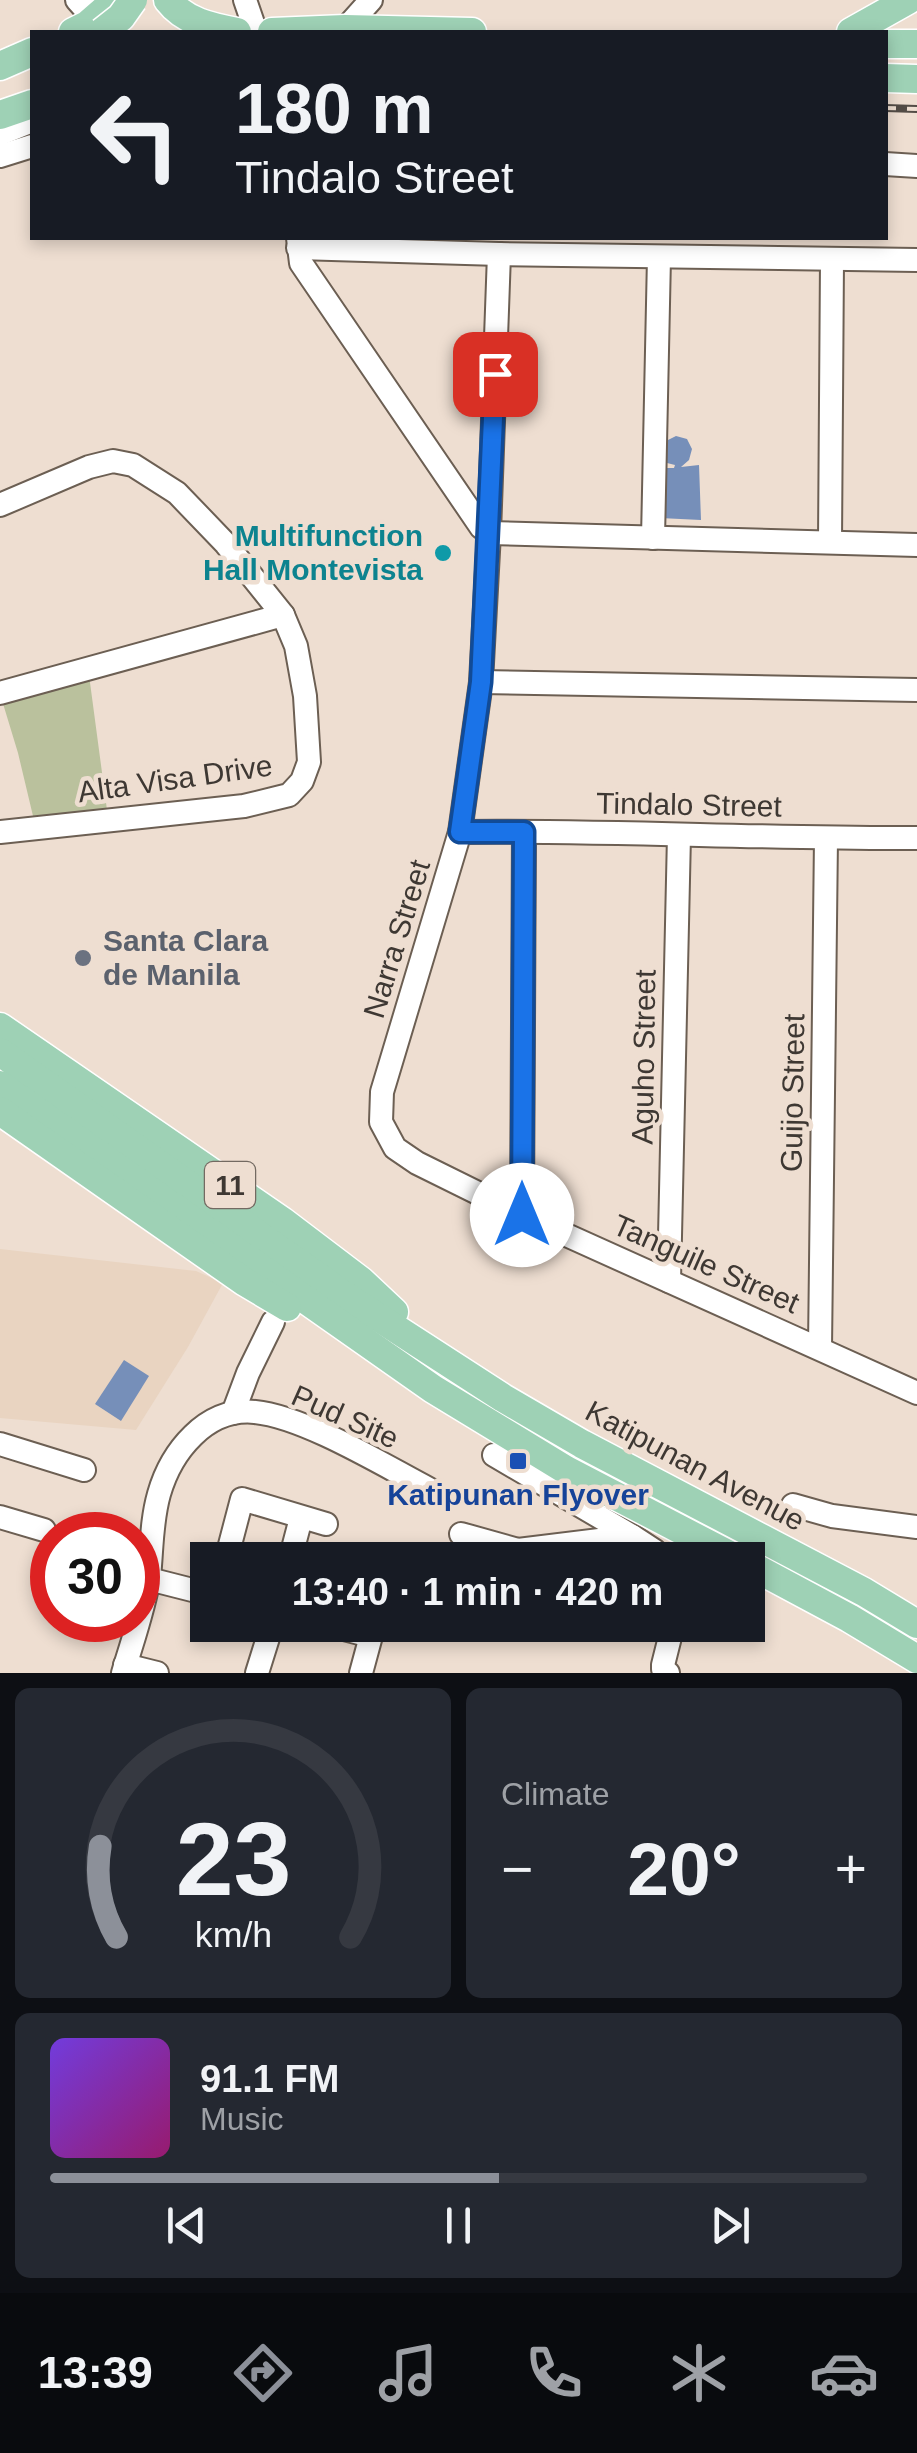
<!DOCTYPE html>
<html lang="en">
<head>
<meta charset="utf-8">
<style>
	:root { --surface:#171b24; --page:#242831; --text:#f1f3f6; --muted:#9ea1a6; --line:#363941; --accent:#8c9099 }
	body { margin:0; font-family:Helvetica,sans-serif; background:var(--page); color:var(--text); height:100vh; display:flex; flex-direction:column; font-size:38px; white-space:nowrap }
	* { box-sizing:border-box; margin:0 }
	p { font-size:32px; color:var(--muted) }
	.icon { flex:none; width:55px; height:55px; fill:none; stroke:currentColor; stroke-width:2; stroke-linecap:round; stroke-linejoin:round }
	.map { position:relative; height:1673px; overflow:hidden }
	.sheet { display:flex; flex-direction:column; gap:15px; padding:15px; background:#0d0f14; flex:1 }
	.sheet>* { flex:none }
	.guide { position:absolute; left:30px; top:30px; width:858px; height:210px; border-radius:0px; box-shadow:0 5px 15px #0003; background:#171b24; color:var(--text); overflow:hidden }
	.speed { position:absolute; left:30px; top:1512px; display:flex; gap:20px; font-size:50px; font-weight:700; text-align:center }
	.speed>* { display:grid; place-content:center; width:130px; height:130px; border-radius:50%; background:var(--surface); box-shadow:0 5px 15px #0003; line-height:1 }
	.speed .limit { border:15px solid #d22; background:#fff; color:#111 }
	.pin { position:absolute; display:grid; place-items:center; width:85px; height:85px; color:#fff; margin:-42px; border-radius:20px; box-shadow:0 5px 15px #0006 }
	.me { position:absolute; width:110px; margin:-55px; rotate:0deg; stroke-linejoin:round; filter:drop-shadow(0 0 8px #0008) }
	.turn { display:flex; align-items:center; gap:35px; height:210px; padding:0 40px; font-size:45px }
	.turn .icon { width:130px; height:130px; stroke-width:2.5 }
	.turn b { display:block; font-size:70px; line-height:85px }
	.big { font-size:75px; font-weight:700; line-height:1.1 }
	.sheet .widget { flex:1; display:flex; flex-direction:column; justify-content:center; gap:15px; min-width:0; padding:0 35px; border-radius:15px; background:var(--page) }
	.sheet .dial { align-items:center; gap:0 }
	.dial svg { height:260px; overflow:visible; fill:none; stroke:var(--line); stroke-width:7; stroke-linecap:round; text-anchor:middle }
	.dial text { fill:var(--text); stroke:none }
	.song { display:flex; align-items:center; gap:30px }
	.cover { width:120px; height:120px; border-radius:15px; background:linear-gradient(135deg,hsl(260 70% 55%),hsl(320 70% 35%)) }
	.played { height:10px; border-radius:5px; background:linear-gradient(90deg,var(--accent) 55%,var(--line) 55%) }
	.keys { display:flex; justify-content:space-around; direction:ltr }
	.heat { display:flex; justify-content:space-between; align-items:center; font-size:55px; direction:ltr }
	.sheet .tiles { flex:1; display:grid; gap:15px; grid-template-columns:1fr 1fr }
	.widget:last-child { grid-column:span 2 }
	.trip { position:absolute; left:190px; top:1542px; width:575px; height:100px; border-radius:0px; background:var(--surface); box-shadow:0 5px 15px #0003; font-weight:700; line-height:100px; text-align:center }
	.tabs { display:flex; height:160px; justify-content:space-around; align-items:center; background:#090b0e; color:var(--muted) }
	.tabs .icon { width:70px; height:70px }
	.tabs .selected { color:var(--accent) }
	.tabs b { font-size:45px; color:var(--text) }
	.map>svg:first-child { display:block }
	.built { fill:#e9d4c1 }
	.green { fill:#bac19d }
	.water { fill:#768fb9 }
	.lines { fill:none; stroke-linecap:round; stroke-linejoin:round }
	.minor-casing { stroke:#6c5f53; stroke-width:26 }
	.major-casing { stroke:#fff; stroke-width:31 }
	.minor { stroke:#fff; stroke-width:22 }
	.major { stroke:#9ed1b5; stroke-width:28 }
	.rail-casing { stroke:#534c46; stroke-width:8 }
	.rail { stroke:#eeded1; stroke-width:4; stroke-dasharray:11; stroke-linecap:butt }
	.major-bridge-casing { stroke:#fff; stroke-width:31; stroke-linecap:butt }
	.major-bridge { stroke:#9ed1b5; stroke-width:28 }
	.route-casing { stroke:#114b97; stroke-width:25 }
	.route { stroke:#1a73e8; stroke-width:18 }
	.culture-dot { fill:#0f9aa8; stroke:#eeded1; stroke-width:4 }
	.worship-dot { fill:#6b7280; stroke:#eeded1; stroke-width:4 }
	.transit-dot { fill:#1a4fb4; stroke:#eeded1; stroke-width:4 }
	.labels { text-anchor:middle; stroke-width:9; stroke-linejoin:round; paint-order:stroke }
	.shield { fill:#eeded1; stroke:#736a62; stroke-width:2.5 }
	.shield-label { font-size:28px; font-weight:bold; fill:#3e3833 }
	.culture-label { font-size:30px; font-weight:bold; fill:#0d838f; stroke:#eeded1; text-anchor:end }
	.street-label { font-size:30px; fill:#3e3833; stroke:#eeded1 }
	.worship-label { font-size:30px; font-weight:bold; fill:#5b616d; stroke:#eeded1; text-anchor:start }
	.transit-label { font-size:30px; font-weight:bold; fill:#164399; stroke:#eeded1 }
</style>
</head>
<body>
<div class="map">
<svg width="917" height="1673" viewBox="0 0 917 1673">
	<rect width="100%" height="100%" fill="#eeded1"/>
	<polygon class="built" points="0,1249 196,1271 223,1283 188,1347 136,1430 0,1418"/>
	<polygon class="green" points="89,675 107,810 33,816 18,753 1,697"/>
	<g class="water">
		<polygon points="676,436 687,439 692,449 689,460 681,467 699,465 701,520 660,518 664,468 674,468 675,465 667,463 664,458 666,441"/>
		<polygon points="124,1360 149,1376 121,1421 95,1404"/>
	</g>
	<g class="lines">
		<defs>
			<g id="minor">
				<polyline points="77,0 94,19"/>
				<polyline points="245,0 256,32"/>
				<polyline points="345,29 371,0"/>
				<polyline points="0,134 32,121"/>
				<polyline points="0,156 32,146"/>
				<polyline points="885,164 917,166"/>
				<polyline points="298,238 301,263 481,527 489,533"/>
				<polyline points="298,248 499,254 917,260"/>
				<polyline points="499,254 489,533 481,682 460,832 382,1092 381,1122 395,1148 417,1163 522,1215 917,1393"/>
				<polyline points="0,505 89,467 113,461 133,465 177,493 226,544 283,615 296,646 305,696 309,762 302,781 289,795 244,806 0,832"/>
				<polyline points="489,533 917,545"/>
				<polyline points="653,538 659,257"/>
				<polyline points="830,542 832,260"/>
				<polyline points="481,682 917,690"/>
				<polyline points="0,693 283,615"/>
				<path d="M460,832C612,830 765,839 917,838"/>
				<polyline points="522,1215 524,832"/>
				<polyline points="669,1281 679,835"/>
				<polyline points="820,1348 826,838"/>
				<polyline points="233,1413 248,1373 273,1322"/>
				<polyline points="0,1444 84,1470"/>
				<polyline points="494,1455 632,1536"/>
				<polyline points="793,1505 832,1516 917,1527"/>
				<polyline points="0,1517 44,1530"/>
				<polyline points="461,1534 529,1553"/>
				<polyline points="518,1550 632,1536 655,1551 661,1560"/>
				<polyline points="226,1560 242,1499 326,1524"/>
				<polyline points="290,1560 301,1518"/>
				<polyline points="149,1579 208,1594"/>
				<polyline points="328,1625 371,1636 361,1673"/>
				<polyline points="125,1665 157,1673"/>
				<path d="M123,1673C132,1642 144,1609 149,1577C152,1549 151,1522 159,1494C171,1452 206,1407 255,1412C305,1417 383,1465 429,1489"/>
				<polyline points="257,1673 272,1625"/>
				<polyline points="668,1673 663,1669 663,1665 673,1625"/>
			</g>
			<g id="major">
				<path d="M168,0C185,22 211,27 237,32"/>
				<polyline points="73,32 87,25 116,0"/>
				<polyline points="272,32 345,29 472,32"/>
				<polyline points="851,32 908,0"/>
				<polyline points="885,44 917,44"/>
				<polyline points="0,66 32,52"/>
				<polyline points="885,78 917,79"/>
				<polyline points="0,115 32,104"/>
				<polyline points="0,1027 282,1221 361,1281 394,1312"/>
				<polyline points="0,1052 347,1297 503,1398 582,1444 864,1592 917,1624"/>
				<polyline points="0,1085 433,1389 566,1470 739,1560"/>
				<polyline points="0,1111 245,1282 287,1307"/>
				<polyline points="748,1564 849,1618 917,1659"/>
			</g>
		</defs>
		<use href="#minor" class="minor-casing"/>
		<use href="#major" class="major-casing"/>
		<use href="#minor" class="minor"/>
		<use href="#major" class="major"/>
		<defs>
			<polyline id="rail" points="885,108 917,109"/>
		</defs>
		<use href="#rail" class="rail-casing"/>
		<use href="#rail" class="rail"/>
		<defs>
			<polyline id="major-bridge" points="102,32 121,17 133,0"/>
		</defs>
		<use href="#major-bridge" class="major-bridge-casing"/>
		<use href="#major-bridge" class="major-bridge"/>
	</g>
	<g class="lines">
		<defs>
			<polyline id="route" points="495,374 481,682 460,832 524,832 522,1215"/>
		</defs>
		<use href="#route" class="route-casing"/>
		<use href="#route" class="route"/>
	</g>
	<circle class="culture-dot" cx="443" cy="553" r="10"/>
	<circle class="worship-dot" cx="83" cy="958" r="10"/>
	<rect class="transit-dot" x="508" y="1451" width="20" height="20" rx="5"/>
	<g class="labels">
		<rect class="shield" x="205" y="1162" width="50" height="46" rx="8"/>
		<g class="shield-label">
			<text x="230" y="1195">11</text>
		</g>
		<g class="culture-label">
			<text x="423" y="546">Multifunction<tspan x="423" dy="34">Hall Montevista</tspan></text>
		</g>
		<g class="street-label">
			<text transform="translate(175 779) rotate(-8)" y="10">Alta Visa Drive</text>
			<text transform="translate(689 805) rotate(1)" y="10">Tindalo Street</text>
			<text transform="translate(397 939) rotate(-73)" y="10">Narra Street</text>
			<text transform="translate(644 1057) rotate(-89)" y="10">Aguho Street</text>
			<text transform="translate(793 1093) rotate(-89)" y="10">Guijo Street</text>
			<text transform="translate(706 1264) rotate(24)" y="10">Tanguile Street</text>
			<text transform="translate(345 1417) rotate(24)" y="10">Pud Site</text>
			<text transform="translate(695 1466) rotate(28)" y="10">Katipunan Avenue</text>
		</g>
		<g class="worship-label">
			<text x="103" y="951">Santa Clara<tspan x="103" dy="34">de Manila</tspan></text>
		</g>
		<g class="transit-label">
			<text x="518" y="1505">Katipunan Flyover</text>
		</g>
	</g>
</svg>
<div class="speed"><div class="limit">30</div></div>
<div class="pin" style="left:495px;top:374px;background:#d93025"><svg class="icon" aria-label="arrive" viewBox="0 0 24 24"><path d="M6 21V4h12l-3 4 3 4H6"/></svg></div>
<svg class="me" style="left:522px;top:1215px" viewBox="-20 -20 40 40"><circle r="19" fill="#fff"/><path d="M0-13L10 11 0 6-10 11z" fill="#1a73e8"/></svg>
<div class="trip">13:40 · 1 min · 420 m</div>
<div class="guide">
<div class="turn"><svg class="icon" aria-label="left" viewBox="0 0 24 24"><path d="M17 20v-9H6M10 6l-5 5 5 5"/></svg><div><b>180 m</b>Tindalo Street</div></div>
</div>
</div>
<section class="sheet">
<div class="tiles">
<div class="widget dial"><svg viewBox="0 0 100 80">
<path d="M14 69A42 42 0 1 1 86 69"/>
<path d="M14 69A42 42 0 0 1 9 41" stroke="#8c9099"/>
<text x="50" y="56" font-size="32" font-weight="700">23</text>
<text x="50" y="72" font-size="11">km/h</text>
</svg></div>
<div class="widget"><p>Climate</p>
<div class="heat"><a>−</a><b class="big">20°</b><a>+</a></div>
</div>
<div class="widget">
<div class="song"><i class="cover"></i><div><b>91.1 FM</b><p>Music</p></div></div>
<div class="played"></div>
<div class="keys"><svg class="icon" aria-label="previous" viewBox="0 0 24 24"><path d="M18 5L8 12l10 7zM5 5v14"/></svg><svg class="icon" aria-label="pause" viewBox="0 0 24 24"><path d="M8 5v14M16 5v14"/></svg><svg class="icon" aria-label="next" viewBox="0 0 24 24"><path d="M6 5l10 7-10 7zM19 5v14"/></svg></div>
</div>
</div>
</section>
<nav class="tabs">
<b>13:39</b>
<svg class="icon selected" aria-label="directions" viewBox="0 0 24 24"><path d="M12 3l9 9-9 9-9-9zM9 14v-3h6M13 9l2 2-2 2"/></svg>
<svg class="icon" aria-label="music" viewBox="0 0 24 24"><path d="M9 18V5l10-2v13"/><circle cx="6" cy="18" r="3"/><circle cx="16" cy="16" r="3"/></svg>
<svg class="icon" aria-label="phone" viewBox="0 0 24 24"><path d="M5 4h4l2 5-3 2q2 4 5 5l2-3 5 2v4C11 20 4 13 5 4z"/></svg>
<svg class="icon" aria-label="climate" viewBox="0 0 24 24"><path d="M12 3v18M4 7l16 10M4 17L20 7"/></svg>
<svg class="icon" aria-label="car" viewBox="0 0 24 24"><path d="M5 17H2v-5l4-1 3-4h7l3 4 3 1v5h-3M9 17h6M6 11h13"/><circle cx="7" cy="17" r="2"/><circle cx="17" cy="17" r="2"/></svg>
</nav>
</body>
</html>
